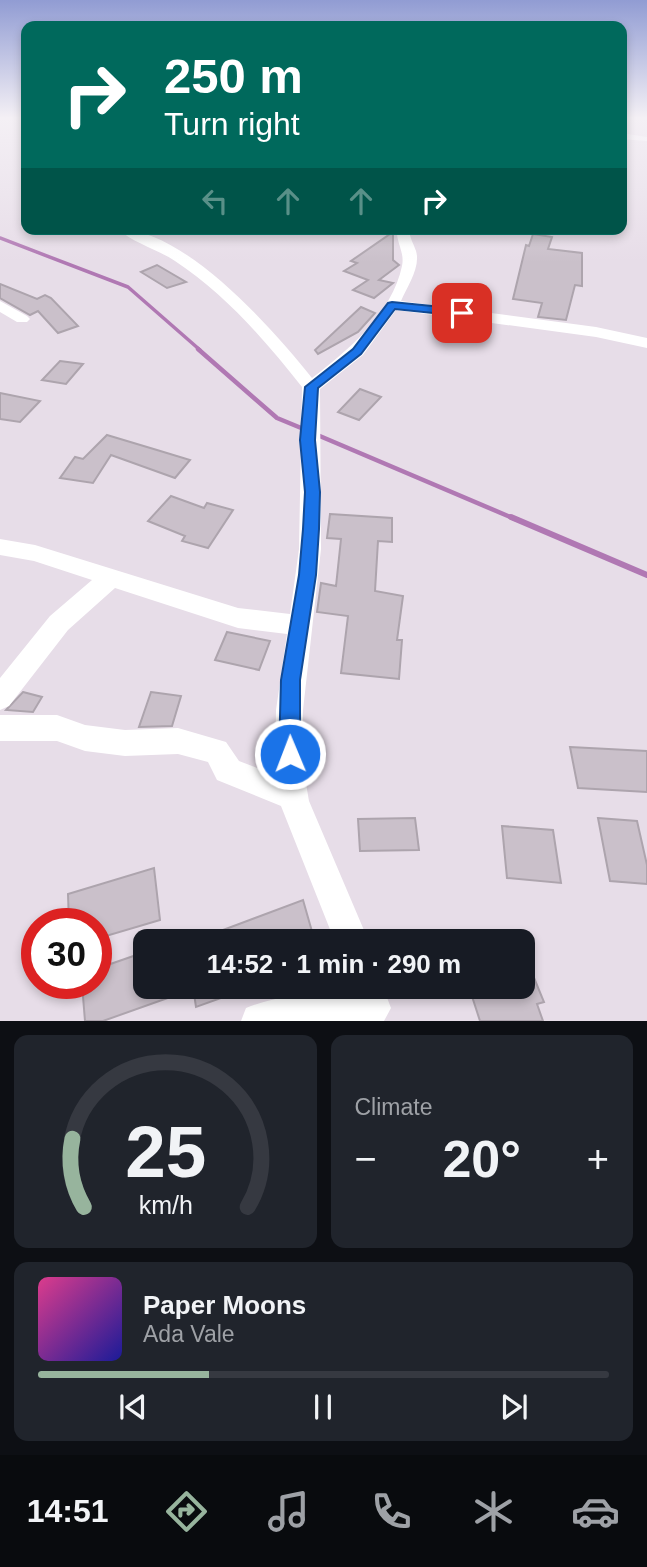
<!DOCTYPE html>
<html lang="en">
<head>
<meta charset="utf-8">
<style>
	:root { --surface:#171b24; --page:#20242c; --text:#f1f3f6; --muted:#9ea1a6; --line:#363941; --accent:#97b49d }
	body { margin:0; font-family:Helvetica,sans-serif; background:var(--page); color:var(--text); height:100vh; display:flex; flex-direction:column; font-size:26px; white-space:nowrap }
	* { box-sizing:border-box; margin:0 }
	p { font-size:23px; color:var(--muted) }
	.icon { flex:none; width:38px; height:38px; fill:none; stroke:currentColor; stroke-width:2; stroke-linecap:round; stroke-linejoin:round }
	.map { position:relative; height:1021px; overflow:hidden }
	.panel { display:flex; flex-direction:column; gap:14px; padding:14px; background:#0d0f14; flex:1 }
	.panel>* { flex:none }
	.banner { position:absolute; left:21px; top:21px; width:606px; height:214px; border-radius:14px; box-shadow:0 4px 10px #0003; background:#00695c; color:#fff; overflow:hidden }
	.speed { position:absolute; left:21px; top:908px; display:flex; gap:14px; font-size:35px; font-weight:700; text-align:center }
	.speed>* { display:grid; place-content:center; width:91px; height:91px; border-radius:50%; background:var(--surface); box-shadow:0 4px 10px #0003; line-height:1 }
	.speed .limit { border:10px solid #d22; background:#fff; color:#111 }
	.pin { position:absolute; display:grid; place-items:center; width:60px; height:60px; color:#fff; margin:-30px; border-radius:14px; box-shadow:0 4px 10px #0006 }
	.me { position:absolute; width:77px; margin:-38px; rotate:359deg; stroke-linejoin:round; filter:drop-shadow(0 0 5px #0008) }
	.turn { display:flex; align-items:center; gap:24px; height:147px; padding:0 28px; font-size:32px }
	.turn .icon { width:91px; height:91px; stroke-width:2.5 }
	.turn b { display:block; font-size:49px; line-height:60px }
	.lanes { display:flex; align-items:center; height:66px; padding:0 28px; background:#0003; justify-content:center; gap:35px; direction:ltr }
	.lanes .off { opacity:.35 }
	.big { font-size:52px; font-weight:700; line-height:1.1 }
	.panel .tile { flex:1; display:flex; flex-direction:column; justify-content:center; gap:10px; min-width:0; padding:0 24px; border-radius:14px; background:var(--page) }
	.panel .dial { align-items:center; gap:0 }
	.dial svg { height:182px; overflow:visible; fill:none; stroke:var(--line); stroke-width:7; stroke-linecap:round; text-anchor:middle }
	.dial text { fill:var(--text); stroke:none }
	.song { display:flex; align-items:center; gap:21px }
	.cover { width:84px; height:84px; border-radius:10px; background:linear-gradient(135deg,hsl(330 70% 55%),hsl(240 70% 35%)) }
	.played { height:7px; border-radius:4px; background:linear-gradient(90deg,var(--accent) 30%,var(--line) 30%) }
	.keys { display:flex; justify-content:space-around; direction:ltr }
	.heat { display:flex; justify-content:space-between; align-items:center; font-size:38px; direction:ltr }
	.panel .tiles { flex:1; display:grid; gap:14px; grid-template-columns:1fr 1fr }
	.tile:last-child { grid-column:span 2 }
	.trip { position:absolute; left:133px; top:929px; width:402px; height:70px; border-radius:14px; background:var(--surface); box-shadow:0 4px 10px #0003; font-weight:700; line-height:70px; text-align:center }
	.tabs { display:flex; height:112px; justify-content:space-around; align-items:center; background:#090b0e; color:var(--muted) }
	.tabs .icon { width:49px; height:49px }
	.tabs .active { color:var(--accent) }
	.tabs b { font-size:32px; color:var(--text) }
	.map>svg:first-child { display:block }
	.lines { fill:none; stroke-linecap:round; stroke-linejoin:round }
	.stream-far2 { stroke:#b078b3; stroke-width:3.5 }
	.stream-far1 { stroke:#b078b3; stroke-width:4.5 }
	.stream { stroke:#b078b3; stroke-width:6 }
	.building { fill:#cac0ca; stroke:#ada4ad; stroke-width:2 }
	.street { fill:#fff; fill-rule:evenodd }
	.route { fill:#1a73e8; stroke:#114b97; stroke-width:2 }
</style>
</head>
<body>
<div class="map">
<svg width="647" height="1021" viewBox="0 0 647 1021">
	<rect width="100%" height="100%" fill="#e7dde8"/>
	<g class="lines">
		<polyline class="stream-far2" points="0,238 128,287 200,350"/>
		<g class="stream-far1">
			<polyline points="198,349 277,418 306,430"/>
			<polyline points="315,434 515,519"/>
		</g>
		<polyline class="stream" points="511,517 647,575"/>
	</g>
	<g class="building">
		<polygon points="393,232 393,260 399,265 379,280 393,283 374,298 353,290 368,280 344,271 357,263 351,261"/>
		<polygon points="533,234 552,237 548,249 582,253 582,286 575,285 566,320 538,317 542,303 513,299 526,245 529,246"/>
		<polygon points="157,265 186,282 167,288 141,272"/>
		<polygon points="0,284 37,299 45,295 51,298 78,326 58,333 38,311 30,315 0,298"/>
		<polygon points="361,307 375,313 358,332 318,354 315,350"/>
		<polygon points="60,361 83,364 66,384 42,380"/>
		<polygon points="360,389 381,397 359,420 338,412"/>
		<polygon points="0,393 40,401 20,422 0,419"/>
		<polygon points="107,435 157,450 190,460 175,478 111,455 93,483 60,478 75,457 83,459"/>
		<polygon points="171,496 204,508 207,503 233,510 208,548 182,541 185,536 148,521"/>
		<polygon points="330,514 392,518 392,542 378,541 375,591 403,596 397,640 402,640 399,679 341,673 348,616 317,612 321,583 336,586 341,539 327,538"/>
		<polygon points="227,632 270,641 259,670 215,660"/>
		<polygon points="23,692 42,697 33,712 6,710"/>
		<polygon points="151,692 181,696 172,726 139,727"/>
		<polygon points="570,747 647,751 647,792 578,788"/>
		<polygon points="415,818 419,850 360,851 358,819"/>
		<polygon points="598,818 637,821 647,865 647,884 610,881"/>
		<polygon points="502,826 553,830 561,883 507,878"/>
		<polygon points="154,868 160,920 96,939 96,924 69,924 68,894"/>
		<polygon points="303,900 315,942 199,942 199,939"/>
		<polygon points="523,951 544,1002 537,1004 543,1021 480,1021 469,987 523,987"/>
		<polygon points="145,952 145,987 193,989 103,1021 85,1021 82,984 96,984 96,969"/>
		<polygon points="193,987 246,987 246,989 196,1007"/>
	</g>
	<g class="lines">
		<g class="street">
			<polygon points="621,133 647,137 647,141 621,139"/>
			<path d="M118,229C185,229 272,328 312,378C349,350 392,313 402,266C405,252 396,243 397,229H409C410,239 413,242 416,251C421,267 407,287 401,301L596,327L647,338V348L596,337L396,310L363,355L320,389L321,549L303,710V766L309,801L369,942H335L281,806L217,780L208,762L178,754L125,756L85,751L57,741H0V715H57L85,725L125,730L178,728L226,742L239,761L275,775L276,710L287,634L238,628L115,588L68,630L9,706L0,710V678L50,616L92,580L34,561L0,555V539L35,545L238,608L290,614L299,549L302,387C265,340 225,294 175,261C157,249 133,243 118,229Z"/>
			<polygon points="0,301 27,316 30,319 27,322 17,322 0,312"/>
			<path d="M373,990L386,995L391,1008L384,1021H241L246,1008C286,992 331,993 373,990Z"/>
		</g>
	</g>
	<linearGradient id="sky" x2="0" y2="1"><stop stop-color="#919cd3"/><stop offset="0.45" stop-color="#f4f0f5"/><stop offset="1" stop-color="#f4f0f5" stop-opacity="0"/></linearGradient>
	<rect width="647" height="262" fill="url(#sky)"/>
	<polygon class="route" points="392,302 462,309 468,313 462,316 395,309 361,354 318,388 315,440 320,492 319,529 316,575 300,680 300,754 297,761 290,764 282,761 279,754 281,680 299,575 303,529 305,492 300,440 305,387 353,349 388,303"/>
</svg>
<div class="speed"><div class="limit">30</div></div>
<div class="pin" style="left:462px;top:313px;background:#d93025"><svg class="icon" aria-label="arrive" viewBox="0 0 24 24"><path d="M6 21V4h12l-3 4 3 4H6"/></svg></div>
<svg class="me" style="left:290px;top:754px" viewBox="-20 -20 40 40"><circle r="17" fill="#1a73e8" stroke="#fff" stroke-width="3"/><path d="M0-11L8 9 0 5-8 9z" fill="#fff"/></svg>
<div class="trip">14:52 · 1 min · 290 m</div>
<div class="banner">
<div class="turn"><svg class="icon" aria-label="right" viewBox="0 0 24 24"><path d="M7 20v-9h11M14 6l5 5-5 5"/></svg><div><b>250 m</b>Turn right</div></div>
<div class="lanes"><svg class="icon off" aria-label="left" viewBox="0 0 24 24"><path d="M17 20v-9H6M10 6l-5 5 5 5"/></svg><svg class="icon off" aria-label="ahead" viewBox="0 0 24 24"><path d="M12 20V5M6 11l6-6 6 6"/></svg><svg class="icon off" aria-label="ahead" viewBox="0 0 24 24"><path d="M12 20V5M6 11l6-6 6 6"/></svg><svg class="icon" aria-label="right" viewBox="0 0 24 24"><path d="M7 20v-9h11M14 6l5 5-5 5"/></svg></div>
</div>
</div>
<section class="panel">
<div class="tiles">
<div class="tile dial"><svg viewBox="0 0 100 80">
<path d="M14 69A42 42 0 1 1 86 69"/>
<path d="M14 69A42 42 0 0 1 9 39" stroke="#97b49d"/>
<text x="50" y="56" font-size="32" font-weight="700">25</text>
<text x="50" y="72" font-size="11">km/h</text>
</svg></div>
<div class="tile"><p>Climate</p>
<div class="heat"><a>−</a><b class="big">20°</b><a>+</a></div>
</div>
<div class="tile">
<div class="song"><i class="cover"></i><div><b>Paper Moons</b><p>Ada Vale</p></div></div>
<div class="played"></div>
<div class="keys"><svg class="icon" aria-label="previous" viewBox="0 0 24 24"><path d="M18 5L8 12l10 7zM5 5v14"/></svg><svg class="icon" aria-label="pause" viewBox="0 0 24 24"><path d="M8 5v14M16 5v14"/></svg><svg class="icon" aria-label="next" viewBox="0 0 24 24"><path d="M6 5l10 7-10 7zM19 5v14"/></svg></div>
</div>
</div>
</section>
<nav class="tabs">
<b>14:51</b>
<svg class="icon active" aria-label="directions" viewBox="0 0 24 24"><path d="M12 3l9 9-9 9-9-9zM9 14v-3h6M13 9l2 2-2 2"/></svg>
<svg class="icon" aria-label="music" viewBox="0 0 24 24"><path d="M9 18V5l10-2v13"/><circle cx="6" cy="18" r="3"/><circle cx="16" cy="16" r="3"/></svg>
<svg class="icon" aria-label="phone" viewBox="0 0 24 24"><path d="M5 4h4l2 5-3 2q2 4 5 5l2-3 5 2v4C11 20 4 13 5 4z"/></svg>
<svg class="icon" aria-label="climate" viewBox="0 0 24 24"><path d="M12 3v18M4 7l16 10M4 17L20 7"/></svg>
<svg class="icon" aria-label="car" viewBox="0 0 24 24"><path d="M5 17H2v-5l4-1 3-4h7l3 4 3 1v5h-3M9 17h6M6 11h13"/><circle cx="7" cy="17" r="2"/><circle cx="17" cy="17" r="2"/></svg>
</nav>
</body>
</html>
